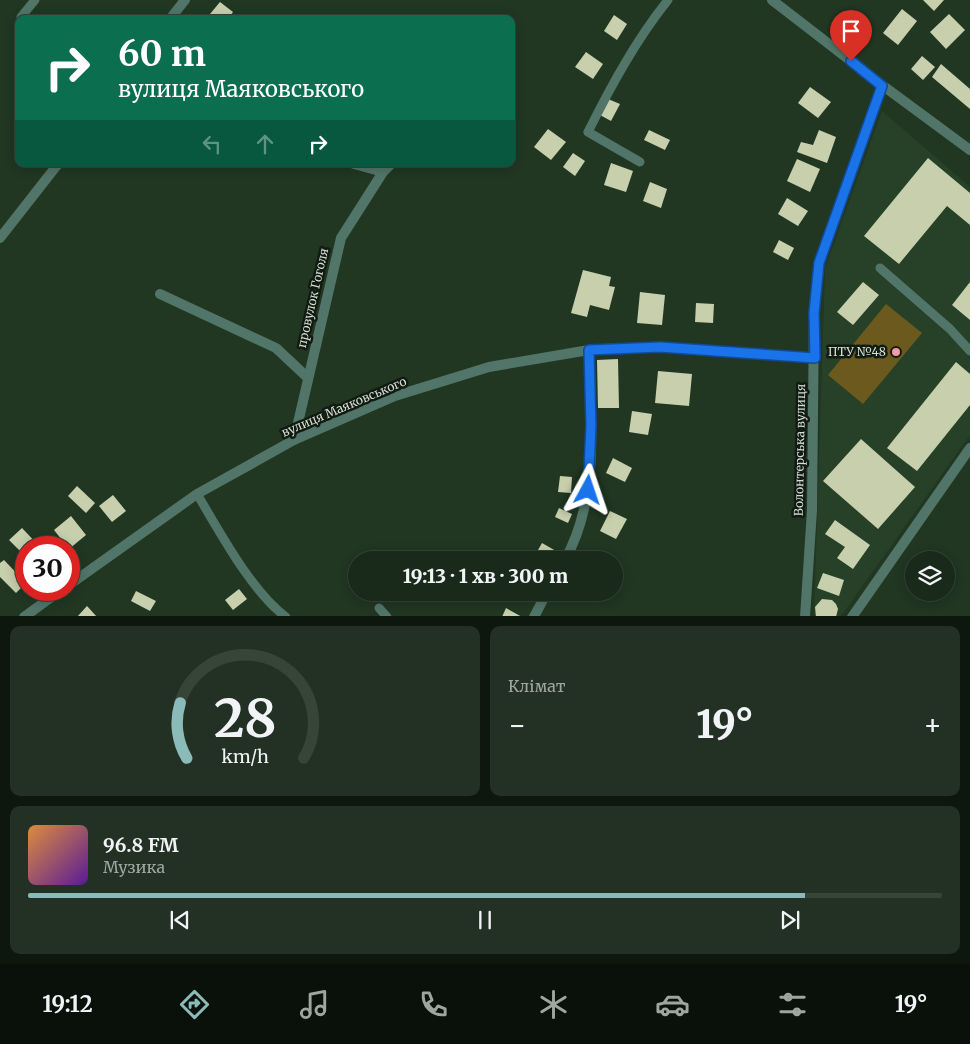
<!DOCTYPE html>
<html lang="uk">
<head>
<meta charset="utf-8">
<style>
	:root { --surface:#19291a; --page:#223123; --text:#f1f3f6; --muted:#9fa6a2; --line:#374539; --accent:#8bbbb9 }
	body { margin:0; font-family:Merriweather,serif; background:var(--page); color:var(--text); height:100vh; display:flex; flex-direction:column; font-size:19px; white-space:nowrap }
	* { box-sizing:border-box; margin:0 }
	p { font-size:16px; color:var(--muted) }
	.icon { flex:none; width:28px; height:28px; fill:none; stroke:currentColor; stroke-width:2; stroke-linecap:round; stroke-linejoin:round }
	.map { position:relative; height:616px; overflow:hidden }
	.drawer { display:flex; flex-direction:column; gap:10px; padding:10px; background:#0e170e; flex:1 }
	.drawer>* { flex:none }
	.top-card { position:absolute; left:15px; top:15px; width:500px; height:152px; border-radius:10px; box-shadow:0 2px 12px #0003,0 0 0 1px var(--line); background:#0b6e4f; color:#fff; overflow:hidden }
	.buttons { position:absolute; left:905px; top:551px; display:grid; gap:10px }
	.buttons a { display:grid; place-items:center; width:50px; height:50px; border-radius:50%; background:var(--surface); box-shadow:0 2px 12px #0003,0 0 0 1px var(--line); font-size:25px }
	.speed { position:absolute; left:15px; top:536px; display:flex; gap:10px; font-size:25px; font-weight:700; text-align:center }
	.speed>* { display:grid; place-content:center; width:65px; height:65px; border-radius:50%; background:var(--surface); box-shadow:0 2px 12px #0003,0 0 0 1px var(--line); line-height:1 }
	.speed .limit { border:8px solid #d22; background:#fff; color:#111 }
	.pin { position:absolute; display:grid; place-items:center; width:42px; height:42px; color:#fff; margin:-51px -21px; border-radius:50% 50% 50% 0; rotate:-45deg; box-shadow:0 0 5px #0007 }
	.pin .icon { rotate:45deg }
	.me { position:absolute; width:55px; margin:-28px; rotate:5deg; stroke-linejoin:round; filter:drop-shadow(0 0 4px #0008) }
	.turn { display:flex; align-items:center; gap:18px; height:105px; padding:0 20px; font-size:22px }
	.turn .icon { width:65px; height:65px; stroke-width:2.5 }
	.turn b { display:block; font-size:35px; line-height:42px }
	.lanes { display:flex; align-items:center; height:48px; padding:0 20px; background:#0003; justify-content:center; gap:25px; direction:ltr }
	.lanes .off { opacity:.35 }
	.big { font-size:38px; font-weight:800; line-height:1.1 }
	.drawer .card { flex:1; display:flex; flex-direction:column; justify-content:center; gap:8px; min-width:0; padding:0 18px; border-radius:10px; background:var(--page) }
	.drawer .dial { align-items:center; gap:0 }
	.dial svg { height:130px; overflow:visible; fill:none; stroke:var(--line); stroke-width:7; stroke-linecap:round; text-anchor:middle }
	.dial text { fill:var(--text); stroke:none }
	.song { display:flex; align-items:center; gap:15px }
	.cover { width:60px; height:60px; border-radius:8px; background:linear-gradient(135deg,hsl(30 70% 55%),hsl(270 70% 35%)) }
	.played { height:5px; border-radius:2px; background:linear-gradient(90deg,var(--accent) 85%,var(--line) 85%) }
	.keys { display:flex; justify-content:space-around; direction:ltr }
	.heat { display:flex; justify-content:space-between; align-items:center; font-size:28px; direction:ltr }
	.drawer .tiles { flex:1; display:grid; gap:10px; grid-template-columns:1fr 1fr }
	.card:last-child { grid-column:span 2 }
	.trip { position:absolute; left:348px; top:551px; width:275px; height:50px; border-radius:25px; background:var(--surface); box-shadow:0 2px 12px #0003,0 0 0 1px var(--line); font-weight:800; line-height:50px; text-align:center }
	.tab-bar { display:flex; height:80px; justify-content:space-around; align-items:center; background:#0a100a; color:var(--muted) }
	.tab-bar .icon { width:35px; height:35px }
	.tab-bar .current { color:var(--accent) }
	.tab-bar b { font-size:22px; color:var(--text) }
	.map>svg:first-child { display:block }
	.built { fill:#264127 }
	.green { fill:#6b591d }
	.building { fill:#c7cfad }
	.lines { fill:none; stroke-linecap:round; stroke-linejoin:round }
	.service { stroke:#527569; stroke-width:9 }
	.minor { stroke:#527569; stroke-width:10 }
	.route-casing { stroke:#114b97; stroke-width:12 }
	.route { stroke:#1a73e8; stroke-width:9 }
	.poi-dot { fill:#f49aa4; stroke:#121b12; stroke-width:2 }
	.labels { text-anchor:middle; stroke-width:5; stroke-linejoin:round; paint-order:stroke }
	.street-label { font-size:12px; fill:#d2dfd1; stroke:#121b12 }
	.poi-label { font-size:12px; fill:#d2dfd1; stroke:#121b12; text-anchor:end }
</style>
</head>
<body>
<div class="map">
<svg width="970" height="617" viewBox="0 0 970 617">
	<rect width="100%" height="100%" fill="#213722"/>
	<polygon class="built" points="882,111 970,187 970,435 841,616 814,617 825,268"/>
	<polygon class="green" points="886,304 922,333 863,404 828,375"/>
	<g class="building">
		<polygon points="923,0 944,0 934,11"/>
		<polygon points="220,2 233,12 228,19 216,19 210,14"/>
		<polygon points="902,9 917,21 898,45 883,33"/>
		<polygon points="949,14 965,30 946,49 930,32"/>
		<polygon points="614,15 627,24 617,40 604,31"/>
		<polygon points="586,52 603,64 593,79 575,67"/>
		<polygon points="922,56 935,67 923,80 911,69"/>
		<polygon points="941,64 970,89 970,109 932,77"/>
		<polygon points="810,87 831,102 818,118 798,103"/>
		<polygon points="608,99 620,104 611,121 600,115"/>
		<polygon points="548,129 566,142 551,160 534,147"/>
		<polygon points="649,130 670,140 665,150 644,140"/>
		<polygon points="819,130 836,137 827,163 797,152 801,142 813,145"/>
		<polygon points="573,153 585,161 575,176 563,167"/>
		<polygon points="928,158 970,193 970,225 947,206 899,264 864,236"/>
		<polygon points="797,159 820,169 810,192 787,181"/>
		<polygon points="611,163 633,171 626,192 604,185"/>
		<polygon points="650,182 667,189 661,208 643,201"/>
		<polygon points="787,198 808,211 798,226 778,214"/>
		<polygon points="779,240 794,248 788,260 773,252"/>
		<polygon points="583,270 611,277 609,286 615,287 609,310 590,305 587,317 571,313"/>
		<polygon points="863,282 879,295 853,325 837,312"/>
		<polygon points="970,282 970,320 952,305"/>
		<polygon points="640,292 665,295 662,325 637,323"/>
		<polygon points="696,303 714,304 713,323 695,322"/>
		<polygon points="618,359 619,408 598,408 597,360"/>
		<polygon points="956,362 970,374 970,405 917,471 887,448"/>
		<polygon points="658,371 692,374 689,406 655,403"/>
		<polygon points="632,411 652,414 648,435 629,432"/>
		<polygon points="861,439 915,487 878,529 823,481"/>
		<polygon points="613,458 632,468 625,482 606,473"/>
		<polygon points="560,476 572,477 571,493 558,492"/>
		<polygon points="77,486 95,503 86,513 68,496"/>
		<polygon points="113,495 126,511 112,522 99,506"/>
		<polygon points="559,508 572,514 568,523 555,517"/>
		<polygon points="610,511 627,519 616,539 600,531"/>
		<polygon points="71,516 86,535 69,549 54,530"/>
		<polygon points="835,520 870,545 853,569 837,558 845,547 825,534"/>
		<polygon points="22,528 41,548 26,548 26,557 9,540"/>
		<polygon points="542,543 556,551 551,560 539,560 534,557"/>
		<polygon points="4,560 26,583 16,593 0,577 0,563"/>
		<polygon points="823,573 844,580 839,596 817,588"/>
		<polygon points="239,589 247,599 233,610 225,600"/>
		<polygon points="136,591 156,601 150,611 131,601"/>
		<polygon points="822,599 832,600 836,604 838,609 836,617 816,617 815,607"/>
		<polygon points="87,606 97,617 77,617"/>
		<polygon points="506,608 522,617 502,617"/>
	</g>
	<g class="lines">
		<g class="service">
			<polyline points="21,17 35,0"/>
			<path d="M640,162L588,132C611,86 636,40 668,0"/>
			<polyline points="880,268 950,329 970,351"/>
			<path d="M197,494C220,532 251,591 286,617"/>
			<polyline points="379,608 387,617"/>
		</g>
		<g class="minor">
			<polyline points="772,0 882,85 970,150"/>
			<polyline points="170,19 185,0"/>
			<polyline points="354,164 383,172"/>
			<polyline points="0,238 58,164"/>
			<polyline points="160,294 276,348 307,377"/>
			<polyline points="294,440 341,238 383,172 391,164"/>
			<path d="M565,560C600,497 591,419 589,350"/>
			<polyline points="69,585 197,494 294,440 395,396 489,367 589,350 660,347 815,358"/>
			<polyline points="24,617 61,590"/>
			<polyline points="534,617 547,592"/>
			<polyline points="805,617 812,510 814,313 819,263 882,85"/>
			<polyline points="852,617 970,448"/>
		</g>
	</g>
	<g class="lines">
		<defs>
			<polyline id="route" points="588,490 591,426 589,350 660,347 815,358 814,313 819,263 882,86 851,61"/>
		</defs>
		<use href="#route" class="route-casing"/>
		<use href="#route" class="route"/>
	</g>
	<circle class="poi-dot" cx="896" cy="352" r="5"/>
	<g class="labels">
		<g class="street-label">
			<text transform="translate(313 298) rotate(-77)" y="4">провулок Гоголя</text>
			<text transform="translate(344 407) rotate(-23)" y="4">вулиця Маяковського</text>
			<text transform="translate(800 450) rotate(-89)" y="4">Волонтерська вулиця</text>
		</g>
		<g class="poi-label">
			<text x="886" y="356">ПТУ №48</text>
		</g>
	</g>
</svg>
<div class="buttons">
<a><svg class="icon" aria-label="layers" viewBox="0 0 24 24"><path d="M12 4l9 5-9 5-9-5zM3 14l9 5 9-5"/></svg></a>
</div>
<div class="speed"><div class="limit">30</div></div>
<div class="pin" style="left:851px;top:61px;background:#d93025"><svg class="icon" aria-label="arrive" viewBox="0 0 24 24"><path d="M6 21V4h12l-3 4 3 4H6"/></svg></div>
<svg class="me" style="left:588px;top:490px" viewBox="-20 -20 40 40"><path d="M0-17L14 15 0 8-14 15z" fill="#1a73e8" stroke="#fff" stroke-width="4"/></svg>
<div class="trip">19:13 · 1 хв · 300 m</div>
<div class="top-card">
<div class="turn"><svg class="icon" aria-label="right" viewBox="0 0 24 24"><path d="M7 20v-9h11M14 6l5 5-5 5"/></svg><div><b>60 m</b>вулиця Маяковського</div></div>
<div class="lanes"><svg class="icon off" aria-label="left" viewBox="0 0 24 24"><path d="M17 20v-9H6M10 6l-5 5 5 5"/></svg><svg class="icon off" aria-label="ahead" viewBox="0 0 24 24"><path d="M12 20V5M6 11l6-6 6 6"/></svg><svg class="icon" aria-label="right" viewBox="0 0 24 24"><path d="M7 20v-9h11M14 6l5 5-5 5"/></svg></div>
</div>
</div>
<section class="drawer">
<div class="tiles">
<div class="card dial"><svg viewBox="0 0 100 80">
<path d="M14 69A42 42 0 1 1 86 69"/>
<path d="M14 69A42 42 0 0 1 10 35" stroke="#8bbbb9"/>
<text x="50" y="56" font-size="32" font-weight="700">28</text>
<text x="50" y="72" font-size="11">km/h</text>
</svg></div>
<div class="card"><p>Клімат</p>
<div class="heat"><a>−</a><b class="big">19°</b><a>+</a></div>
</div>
<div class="card">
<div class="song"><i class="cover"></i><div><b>96.8 FM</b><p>Музика</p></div></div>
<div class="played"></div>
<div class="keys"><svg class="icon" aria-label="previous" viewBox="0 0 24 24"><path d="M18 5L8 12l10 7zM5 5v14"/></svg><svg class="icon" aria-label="pause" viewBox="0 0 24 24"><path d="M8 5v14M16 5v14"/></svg><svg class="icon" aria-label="next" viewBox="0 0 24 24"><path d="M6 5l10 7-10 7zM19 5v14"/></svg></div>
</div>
</div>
</section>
<nav class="tab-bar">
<b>19:12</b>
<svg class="icon current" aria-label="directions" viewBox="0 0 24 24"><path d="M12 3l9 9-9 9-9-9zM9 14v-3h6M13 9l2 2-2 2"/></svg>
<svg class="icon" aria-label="music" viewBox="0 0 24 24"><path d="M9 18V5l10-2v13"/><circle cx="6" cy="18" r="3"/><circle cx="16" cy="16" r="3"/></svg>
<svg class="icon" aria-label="phone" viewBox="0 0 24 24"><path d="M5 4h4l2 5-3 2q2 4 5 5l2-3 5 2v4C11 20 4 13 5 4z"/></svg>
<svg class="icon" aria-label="climate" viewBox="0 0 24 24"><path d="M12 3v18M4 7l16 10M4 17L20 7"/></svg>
<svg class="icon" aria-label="car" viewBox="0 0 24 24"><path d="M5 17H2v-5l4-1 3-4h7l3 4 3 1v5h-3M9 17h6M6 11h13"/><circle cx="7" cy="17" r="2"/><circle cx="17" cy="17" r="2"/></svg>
<svg class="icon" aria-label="filters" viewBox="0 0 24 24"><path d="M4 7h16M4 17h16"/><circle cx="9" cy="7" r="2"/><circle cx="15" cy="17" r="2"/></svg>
<b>19°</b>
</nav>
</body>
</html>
